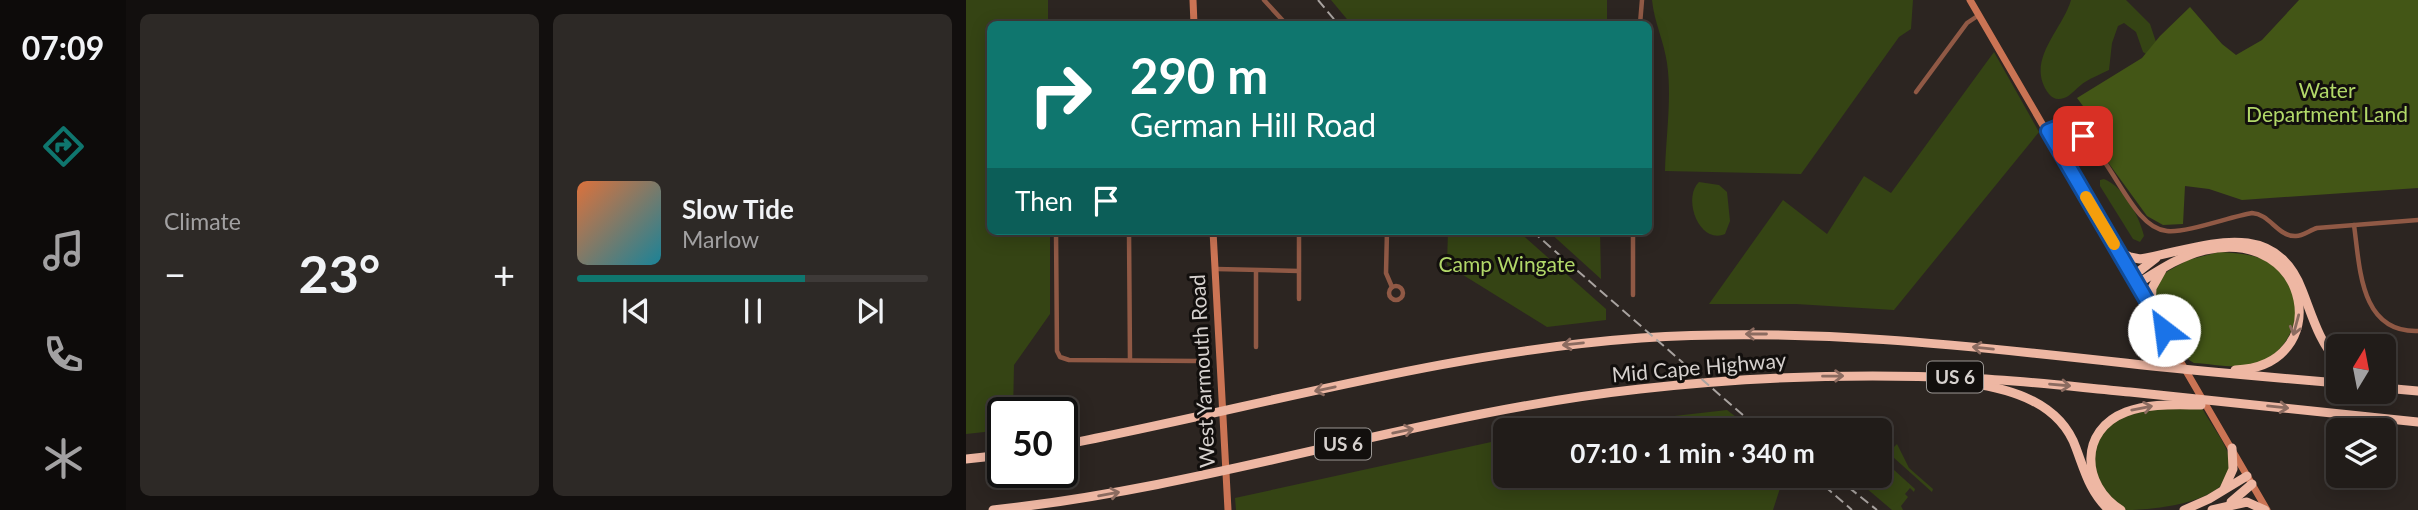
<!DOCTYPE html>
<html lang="en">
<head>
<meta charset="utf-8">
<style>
	:root { --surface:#211c19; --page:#2d2926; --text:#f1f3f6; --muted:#a2a1a2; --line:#3e3a38; --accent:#0f766e }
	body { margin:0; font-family:Lato,sans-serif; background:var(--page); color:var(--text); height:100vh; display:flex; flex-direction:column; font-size:26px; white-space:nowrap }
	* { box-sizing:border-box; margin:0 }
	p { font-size:23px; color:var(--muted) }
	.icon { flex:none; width:38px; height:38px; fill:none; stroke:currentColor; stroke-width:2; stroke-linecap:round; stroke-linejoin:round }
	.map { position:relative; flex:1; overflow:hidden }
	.side { display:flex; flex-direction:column; gap:14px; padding:14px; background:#120f0e; width:840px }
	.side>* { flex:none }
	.hud { position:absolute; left:21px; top:21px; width:665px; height:214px; border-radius:10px; box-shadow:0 4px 18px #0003,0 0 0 2px var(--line); background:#0f766e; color:#fff; overflow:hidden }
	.needle { width:46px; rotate:10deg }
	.controls { position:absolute; left:1360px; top:334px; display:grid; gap:14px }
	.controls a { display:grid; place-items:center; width:70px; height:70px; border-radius:10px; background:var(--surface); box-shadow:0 4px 18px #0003,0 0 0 2px var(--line); font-size:35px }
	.speed { position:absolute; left:21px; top:397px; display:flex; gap:14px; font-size:35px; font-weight:700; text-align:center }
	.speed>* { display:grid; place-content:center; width:91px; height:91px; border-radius:50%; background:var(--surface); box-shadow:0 4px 18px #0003,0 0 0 2px var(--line); line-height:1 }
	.speed .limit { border:4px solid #111; border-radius:10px; background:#fff; color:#111 }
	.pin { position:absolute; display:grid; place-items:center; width:60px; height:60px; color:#fff; margin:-30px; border-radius:14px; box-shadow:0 4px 10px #0006 }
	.me { position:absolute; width:77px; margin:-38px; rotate:330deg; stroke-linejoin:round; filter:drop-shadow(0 0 5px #0008) }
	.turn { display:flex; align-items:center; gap:24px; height:147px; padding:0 28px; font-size:32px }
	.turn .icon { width:91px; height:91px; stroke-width:2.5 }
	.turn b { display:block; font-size:49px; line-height:60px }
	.then { display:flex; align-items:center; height:66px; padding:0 28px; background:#0003; gap:14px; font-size:26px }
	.big { font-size:52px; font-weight:700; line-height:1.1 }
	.side .widget { flex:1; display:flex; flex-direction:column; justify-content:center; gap:10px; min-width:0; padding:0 24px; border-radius:10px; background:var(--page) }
	.song { display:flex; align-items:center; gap:21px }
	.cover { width:84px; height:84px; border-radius:10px; background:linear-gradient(135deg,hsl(20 70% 55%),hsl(190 70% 35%)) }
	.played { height:7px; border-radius:4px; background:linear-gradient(90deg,var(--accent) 65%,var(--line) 65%) }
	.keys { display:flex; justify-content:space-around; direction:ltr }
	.heat { display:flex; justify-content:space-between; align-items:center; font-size:38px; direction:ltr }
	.side .tiles { flex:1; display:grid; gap:14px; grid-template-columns:repeat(2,1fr) }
	.trip { position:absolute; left:527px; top:418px; width:399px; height:70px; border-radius:10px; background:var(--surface); box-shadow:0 4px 18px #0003,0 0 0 2px var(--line); font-weight:700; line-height:70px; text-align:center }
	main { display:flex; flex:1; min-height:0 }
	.dock { display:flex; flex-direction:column; width:126px; justify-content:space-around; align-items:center; background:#0d0b0a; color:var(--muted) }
	.dock .icon { width:49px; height:49px }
	.dock .active { color:var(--accent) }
	.dock b { font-size:32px; color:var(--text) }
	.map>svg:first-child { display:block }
	.green { fill:#354414 }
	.forest { fill:#435616 }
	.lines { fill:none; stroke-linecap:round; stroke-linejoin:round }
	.minor { stroke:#905945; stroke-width:4.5 }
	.secondary { stroke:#cb7454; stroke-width:7 }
	.motorway { stroke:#eeb7a3; stroke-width:9 }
	.rail { stroke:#a9a3a0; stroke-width:2; stroke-dasharray:10 5; stroke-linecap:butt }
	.oneway { stroke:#8b6b60 }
	.route-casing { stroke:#114b97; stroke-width:18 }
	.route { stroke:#1a73e8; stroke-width:12 }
	.slow { stroke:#f59e0b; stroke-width:12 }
	.labels { text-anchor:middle; stroke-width:6; stroke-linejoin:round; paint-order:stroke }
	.shield { fill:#120f0d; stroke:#9b9794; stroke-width:2 }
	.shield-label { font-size:19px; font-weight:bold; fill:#d6d1ce }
	.park-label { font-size:21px; fill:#b2d869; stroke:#120f0d }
	.street-label { font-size:21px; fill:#d6d1ce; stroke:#120f0d }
</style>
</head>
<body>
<main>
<nav class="dock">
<b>07:09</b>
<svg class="icon active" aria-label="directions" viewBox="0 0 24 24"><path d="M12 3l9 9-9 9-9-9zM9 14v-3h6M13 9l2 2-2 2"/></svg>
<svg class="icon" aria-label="music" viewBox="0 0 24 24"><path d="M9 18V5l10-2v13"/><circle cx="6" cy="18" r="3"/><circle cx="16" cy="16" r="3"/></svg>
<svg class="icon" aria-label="phone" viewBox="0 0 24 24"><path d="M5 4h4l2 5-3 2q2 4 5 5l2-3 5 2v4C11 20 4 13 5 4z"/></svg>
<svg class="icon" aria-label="climate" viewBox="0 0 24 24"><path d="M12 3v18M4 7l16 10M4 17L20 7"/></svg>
</nav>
<section class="side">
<div class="tiles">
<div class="widget"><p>Climate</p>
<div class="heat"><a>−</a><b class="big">23°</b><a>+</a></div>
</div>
<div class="widget">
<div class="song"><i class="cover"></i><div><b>Slow Tide</b><p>Marlow</p></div></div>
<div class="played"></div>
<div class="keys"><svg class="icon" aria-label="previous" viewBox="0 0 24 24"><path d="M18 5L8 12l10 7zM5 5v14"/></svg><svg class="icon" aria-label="pause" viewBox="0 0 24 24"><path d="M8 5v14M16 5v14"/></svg><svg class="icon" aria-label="next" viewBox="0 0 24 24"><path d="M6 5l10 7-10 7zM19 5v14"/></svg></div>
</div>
</div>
</section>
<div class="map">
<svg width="1452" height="510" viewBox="0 0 1452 510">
	<rect width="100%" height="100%" fill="#2c2521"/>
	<g class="green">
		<polygon points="0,0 82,0 82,24 24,24 24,231 84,231 84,314 48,365 47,413 37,413 37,430 0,434"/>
		<polygon points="365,0 641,0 641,24 385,24"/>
		<path d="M686,0H947L945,29L933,37L835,174L699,171C700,136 706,97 701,63C698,41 688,22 686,0Z"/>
		<path d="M1105,0H1160L1184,24L1190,42L1180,54L1177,52L1170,32L1158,23L1152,26L1146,43L1143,70C1135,74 1127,77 1119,82C1112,86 1105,96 1098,98C1092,100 1087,99 1083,94C1058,61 1096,31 1105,0Z"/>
		<polygon points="1028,52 1073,132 928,310 830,304 743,304 817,200 861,234 898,176 925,193"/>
		<path d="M1138,179C1158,187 1173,216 1178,236L1174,242L1167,239L1134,186V180Z"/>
		<path d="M733,182L753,185L761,192L764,221L759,234C733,245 716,198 733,182Z"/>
		<polygon points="482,231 552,231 640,309 640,320 581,327 481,265"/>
		<polygon points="582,231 634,231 635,279"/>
		<path d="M1199,408H1236C1244,424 1260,442 1264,460C1272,502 1189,510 1161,510C1129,502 1117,444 1144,425C1161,413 1179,411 1199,408Z"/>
		<polygon points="761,410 787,430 585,430"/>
		<polygon points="539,439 539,476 818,476 807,510 270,510 269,498"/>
		<polygon points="931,444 943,468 967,489 966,492 927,457 925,450"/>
		<polygon points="914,454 917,460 949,489 948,492 944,488 939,494 942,497 935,506 937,510 926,510 886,476 914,476"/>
	</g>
	<g class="forest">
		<polygon points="1333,0 1452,0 1452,188 1276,200 1243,189 1219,186 1217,224 1197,225 1181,216 1120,132 1107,123 1108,112 1117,106 1111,98 1176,58 1194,36 1224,7 1256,44 1270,55 1296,40"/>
		<path d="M1253,252C1272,253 1294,254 1309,267C1344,294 1332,348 1292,363C1273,370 1248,364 1228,363L1223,360L1190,305V288L1196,276L1202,271L1222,260Z"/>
	</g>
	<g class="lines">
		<g class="minor">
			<polyline points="298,0 320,24"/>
			<polyline points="674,24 676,0"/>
			<polyline points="950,92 1001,23 1013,15"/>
			<path d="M1082,131L1097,125C1142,136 1161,228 1201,231C1221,233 1263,217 1286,213C1304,214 1312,237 1330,236C1337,236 1344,230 1351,228L1452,220"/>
			<path d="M1388,225C1394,268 1394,333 1452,331"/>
			<polyline points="90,231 91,351 94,357 103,360 232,361"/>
			<polyline points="163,231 164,360"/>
			<polyline points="333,231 333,299"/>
			<polyline points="421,231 420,273 426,287"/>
			<polyline points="667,231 667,295"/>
			<polyline points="250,269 333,271"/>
			<circle cx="430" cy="293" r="7"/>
			<polyline points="290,347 290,271"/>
		</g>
		<g class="secondary">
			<polyline points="227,0 228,24"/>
			<polyline points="1004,0 1301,510"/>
			<polyline points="247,231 262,510"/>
		</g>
		<g class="motorway">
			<path d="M1152,251L1164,257L1174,259C1231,250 1307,213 1336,290C1346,315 1353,342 1372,362"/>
			<polyline points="1167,276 1190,258"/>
			<path d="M1171,284C1192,271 1214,256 1239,250C1347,226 1369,367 1269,370"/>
			<polyline points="1185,308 1186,288 1196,270"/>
			<path d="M1003,383C1046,389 1094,403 1110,448C1119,472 1124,492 1143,510"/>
			<polyline points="1418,388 1452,391"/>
			<path d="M96,445C289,408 479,352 675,338C837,327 998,345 1159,363C1230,371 1301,377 1372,383"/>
			<polyline points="0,459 37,455"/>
			<polyline points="1258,489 1267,469 1266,448"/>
			<polyline points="1265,502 1286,484"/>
			<path d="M27,510C246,487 455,413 674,389C782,377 890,373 998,378C1054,380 1109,387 1164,392C1260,402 1356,412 1452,422"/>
			<path d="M1155,510C1115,485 1113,430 1160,412C1183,403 1211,405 1235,405"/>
			<polyline points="1218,510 1243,499 1281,476"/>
			<polyline points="1246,510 1281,502 1299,510"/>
		</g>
		<g class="rail">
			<polyline points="352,0 372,24"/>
			<polyline points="566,231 794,430"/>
			<polyline points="847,476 886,510"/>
			<polyline points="871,478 911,510"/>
		</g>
	</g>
	<defs><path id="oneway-shaft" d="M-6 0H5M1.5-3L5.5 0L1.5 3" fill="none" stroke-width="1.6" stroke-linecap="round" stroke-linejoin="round" transform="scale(1.75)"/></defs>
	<g class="oneway">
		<use href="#oneway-shaft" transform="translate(1330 325) rotate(105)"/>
		<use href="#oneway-shaft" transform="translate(790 334) rotate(-180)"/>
		<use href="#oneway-shaft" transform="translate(607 344) rotate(174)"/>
		<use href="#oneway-shaft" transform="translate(1017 348) rotate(-174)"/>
		<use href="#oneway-shaft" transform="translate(867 376) rotate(-1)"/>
		<use href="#oneway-shaft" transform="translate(1094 385) rotate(5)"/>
		<use href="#oneway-shaft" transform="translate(359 389) rotate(168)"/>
		<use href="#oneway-shaft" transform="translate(1312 407) rotate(6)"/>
		<use href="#oneway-shaft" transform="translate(1176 408) rotate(-11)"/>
		<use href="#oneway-shaft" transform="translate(437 431) rotate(-12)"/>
		<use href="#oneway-shaft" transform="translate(143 494) rotate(-10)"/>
	</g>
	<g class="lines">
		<defs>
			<polyline id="route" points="1117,136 1097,125 1082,131 1198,330"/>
		</defs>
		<use href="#route" class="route-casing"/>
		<use href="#route" class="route"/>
		<polyline class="slow" points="1120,197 1148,244"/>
	</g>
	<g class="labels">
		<g class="shield">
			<rect x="961" y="361.5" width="56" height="31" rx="5"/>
			<rect x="349" y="428.5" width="56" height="31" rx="5"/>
		</g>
		<g class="shield-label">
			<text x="989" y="384">US 6</text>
			<text x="377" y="451">US 6</text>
		</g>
		<g class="park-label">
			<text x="1361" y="98">Water<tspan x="1361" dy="24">Department Land</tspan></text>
			<text x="541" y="272">Camp Wingate</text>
		</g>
		<g class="street-label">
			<text transform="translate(733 368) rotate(-5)" y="7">Mid Cape Highway</text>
			<text transform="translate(237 371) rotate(-93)" y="7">West Yarmouth Road</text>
		</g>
	</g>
</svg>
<div class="controls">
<a><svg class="needle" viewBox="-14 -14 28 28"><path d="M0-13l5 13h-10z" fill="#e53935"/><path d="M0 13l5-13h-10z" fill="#a2a1a2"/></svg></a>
<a><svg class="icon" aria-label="layers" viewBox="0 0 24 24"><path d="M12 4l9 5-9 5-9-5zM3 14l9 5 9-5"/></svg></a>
</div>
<div class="speed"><div class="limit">50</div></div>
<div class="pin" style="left:1117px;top:136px;background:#d93025"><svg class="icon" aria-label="arrive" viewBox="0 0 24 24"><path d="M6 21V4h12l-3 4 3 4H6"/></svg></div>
<svg class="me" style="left:1198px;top:330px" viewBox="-20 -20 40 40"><circle r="19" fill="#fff"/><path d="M0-13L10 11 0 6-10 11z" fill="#1a73e8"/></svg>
<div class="trip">07:10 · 1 min · 340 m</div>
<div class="hud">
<div class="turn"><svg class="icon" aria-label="right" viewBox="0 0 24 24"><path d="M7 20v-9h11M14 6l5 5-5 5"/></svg><div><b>290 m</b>German Hill Road</div></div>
<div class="then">Then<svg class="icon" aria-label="arrive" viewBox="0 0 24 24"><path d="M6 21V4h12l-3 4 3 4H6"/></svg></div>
</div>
</div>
</main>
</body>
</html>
